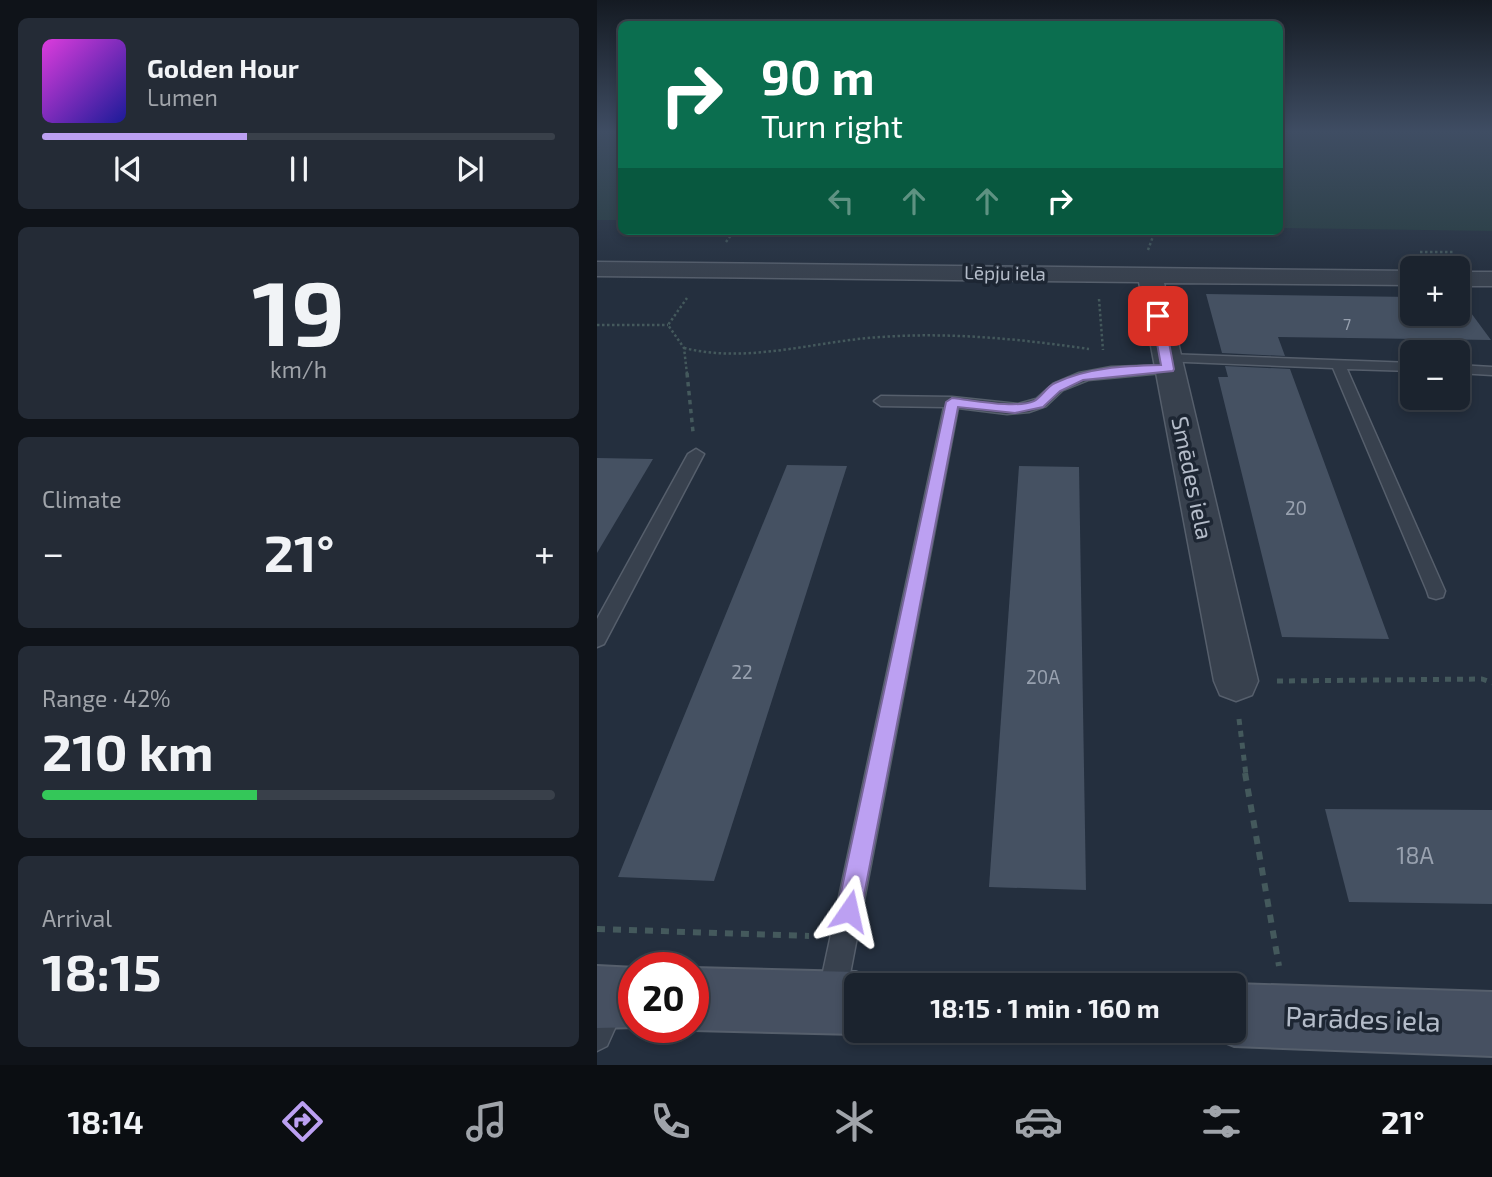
<!DOCTYPE html>
<html lang="en">
<head>
<meta charset="utf-8">
<style>
	:root { --surface:#1b232e; --page:#242b36; --text:#f1f3f6; --muted:#a0a4aa; --line:#39404a; --accent:#bca0f2 }
	body { margin:0; font-family:"Exo 2",sans-serif; background:var(--page); color:var(--text); height:100vh; display:flex; flex-direction:column; font-size:26px; white-space:nowrap }
	* { box-sizing:border-box; margin:0 }
	p { font-size:23px; color:var(--muted) }
	.icon { flex:none; width:38px; height:38px; fill:none; stroke:currentColor; stroke-width:2; stroke-linecap:round; stroke-linejoin:round }
	.map { position:relative; flex:1; overflow:hidden }
	.side { display:flex; flex-direction:column; gap:18px; padding:18px; background:#0f1319; width:597px }
	.side>* { flex:none }
	.hud { position:absolute; left:21px; top:21px; width:665px; height:214px; border-radius:10px; box-shadow:0 4px 10px #0003,0 0 0 2px var(--line); background:#0b6e4f; color:#fff; overflow:hidden }
	.controls { position:absolute; left:803px; top:256px; display:grid; gap:14px }
	.controls a { display:grid; place-items:center; width:70px; height:70px; border-radius:10px; background:var(--surface); box-shadow:0 4px 10px #0003,0 0 0 2px var(--line); font-size:35px }
	.speed { position:absolute; left:21px; top:952px; display:flex; gap:14px; font-size:35px; font-weight:700; text-align:center }
	.speed>* { display:grid; place-content:center; width:91px; height:91px; border-radius:50%; background:var(--surface); box-shadow:0 4px 10px #0003,0 0 0 2px var(--line); line-height:1 }
	.speed .limit { border:10px solid #d22; background:#fff; color:#111 }
	.pin { position:absolute; display:grid; place-items:center; width:60px; height:60px; color:#fff; margin:-30px; border-radius:14px; box-shadow:0 4px 10px #0006 }
	.me { position:absolute; width:77px; margin:-38px; rotate:11deg; stroke-linejoin:round; filter:drop-shadow(0 0 5px #0008) }
	.turn { display:flex; align-items:center; gap:24px; height:147px; padding:0 28px; font-size:32px }
	.turn .icon { width:91px; height:91px; stroke-width:2.5 }
	.turn b { display:block; font-size:49px; line-height:60px }
	.lanes { display:flex; align-items:center; height:66px; padding:0 28px; background:#0003; justify-content:center; gap:35px; direction:ltr }
	.lanes .off { opacity:.35 }
	.big { font-size:52px; font-weight:700; line-height:1.1 }
	.side .card { flex:1; display:flex; flex-direction:column; justify-content:center; gap:10px; min-width:0; padding:0 24px; border-radius:10px; background:var(--page) }
	.side .dial { align-items:center; gap:0 }
	.dial b { font-size:91px; line-height:1 }
	.song { display:flex; align-items:center; gap:21px }
	.cover { width:84px; height:84px; border-radius:10px; background:linear-gradient(135deg,hsl(300 70% 55%),hsl(240 70% 35%)) }
	.played { height:7px; border-radius:4px; background:linear-gradient(90deg,var(--accent) 40%,var(--line) 40%) }
	.keys { display:flex; justify-content:space-around; direction:ltr }
	.heat { display:flex; justify-content:space-between; align-items:center; font-size:38px; direction:ltr }
	.charge { height:10px; border-radius:5px; background:linear-gradient(90deg,#34c759 42%,var(--line) 0) }
	.trip { position:absolute; left:247px; top:973px; width:402px; height:70px; border-radius:10px; background:var(--surface); box-shadow:0 4px 10px #0003,0 0 0 2px var(--line); font-weight:700; line-height:70px; text-align:center }
	.dock { display:flex; height:112px; justify-content:space-around; align-items:center; background:#0b0e12; color:var(--muted) }
	.dock .icon { width:49px; height:49px }
	.dock .current { color:var(--accent) }
	.dock b { font-size:32px; color:var(--text) }
	main { display:flex; flex:1; min-height:0 }
	.map>svg:first-child { display:block }
	.green { fill:#263c3f }
	.building { fill:#455162 }
	.lines { fill:none; stroke-linecap:round; stroke-linejoin:round }
	.lane-casing { stroke:#565f6c; stroke-width:3 }
	.street-casing { stroke:#565f6c; stroke-width:3 }
	.secondary-casing { stroke:#565f6c; stroke-width:4 }
	.path-far3 { stroke:#44595c; stroke-width:2.5; stroke-dasharray:2.5 2.5; stroke-linecap:butt }
	.path-far2 { stroke:#44595c; stroke-width:3.5; stroke-dasharray:4.5 4.5; stroke-linecap:butt }
	.path-far1 { stroke:#44595c; stroke-width:5; stroke-dasharray:6 6; stroke-linecap:butt }
	.path { stroke:#44595c; stroke-width:6; stroke-dasharray:8 8; stroke-linecap:butt }
	.lane { fill:#38414e; fill-rule:evenodd }
	.street { fill:#38414e; fill-rule:evenodd }
	.secondary { fill:#465061; fill-rule:evenodd }
	.route { fill:#bca0f2; stroke:#7a689d; stroke-width:2 }
	.labels { text-anchor:middle; stroke-width:7; stroke-linejoin:round; paint-order:stroke }
	.far-number-label { font-size:16px; fill:#98a1af }
	.far-street-label { font-size:19px; fill:#b4bcc9; stroke:#1d2633 }
	.number-label { font-size:19px; fill:#98a1af }
	.street-label { font-size:23px; fill:#b4bcc9; stroke:#1d2633 }
	.near-number-label { font-size:23px; fill:#98a1af }
	.near-street-label { font-size:28px; fill:#b4bcc9; stroke:#1d2633 }
</style>
</head>
<body>
<main>
<section class="side">
<div class="card">
<div class="song"><i class="cover"></i><div><b>Golden Hour</b><p>Lumen</p></div></div>
<div class="played"></div>
<div class="keys"><svg class="icon" aria-label="previous" viewBox="0 0 24 24"><path d="M18 5L8 12l10 7zM5 5v14"/></svg><svg class="icon" aria-label="pause" viewBox="0 0 24 24"><path d="M8 5v14M16 5v14"/></svg><svg class="icon" aria-label="next" viewBox="0 0 24 24"><path d="M6 5l10 7-10 7zM19 5v14"/></svg></div>
</div>
<div class="card dial"><b>19</b><p>km/h</p></div>
<div class="card"><p>Climate</p>
<div class="heat"><a>−</a><b class="big">21°</b><a>+</a></div>
</div>
<div class="card"><p>Range · 42%</p><b class="big">210 km</b><div class="charge"></div></div>
<div class="card"><p>Arrival</p><b class="big">18:15</b></div>
</section>
<div class="map">
<svg width="896" height="1065" viewBox="0 0 896 1065">
	<rect width="100%" height="100%" fill="#242f3e"/>
	<g class="green">
		<rect x="0" y="132" width="24" height="88"/>
		<polygon points="683,132 895,132 895,231 683,228"/>
	</g>
	<g class="building">
		<polygon points="609,294 816,297 816,313 861,313 863,298 894,340 681,337 688,356 625,353"/>
		<polygon points="628,366 693,369 792,639 685,637 621,377 631,377"/>
		<polygon points="0,458 56,459 0,553"/>
		<polygon points="190,465 250,466 117,881 21,877"/>
		<polygon points="422,466 482,467 489,890 392,887"/>
		<polygon points="728,809 895,810 895,904 752,902"/>
	</g>
	<g class="lines">
		<defs>
			<g id="lane">
				<polygon points="569,354 816,363 816,371 750,369 848,591 846,597 839,599 832,597 830,591 736,368 564,361 562,358"/>
				<polygon points="571,365 578,369 576,372 491,380 466,390 449,406 432,412 410,414 361,408 249,995 245,1005 235,1009 225,1005 221,995 347,407 284,406 277,401 284,396 355,397 421,404 439,399 456,384 482,373 514,367"/>
				<polygon points="861,365 896,367 896,375 861,373"/>
				<polygon points="99,449 107,454 7,644 0,647 0,619 91,454"/>
				<polygon points="13,994 23,998 27,1008 10,1046 0,1051 0,1004 3,998"/>
			</g>
			<g id="street">
				<polygon points="0,262 816,271 816,285 567,283 661,681 655,695 639,701 623,695 617,681 542,282 0,276"/>
				<rect x="861" y="272" width="35" height="14"/>
			</g>
			<g id="secondary">
				<polygon points="0,966 39,968 37,1027 41,1027 0,1028"/>
				<polygon points="96,968 259,972 281,981 283,985 259,985 259,1031 267,1031 259,1034 96,1030 89,1027 96,1027"/>
				<polygon points="637,984 896,992 896,1056 637,1046 615,1037 612,1031 637,1031 637,985 633,985"/>
			</g>
		</defs>
		<use href="#lane" class="lane-casing"/>
		<use href="#street" class="street-casing"/>
		<use href="#secondary" class="secondary-casing"/>
		<g class="path-far3">
			<polyline points="129,242 137,231"/>
			<polyline points="551,250 558,231"/>
			<polyline points="823,252 857,252"/>
			<polyline points="502,299 506,350"/>
			<polyline points="0,325 71,325"/>
			<path d="M87,348C152,364 218,341 284,337C353,332 423,339 492,349"/>
			<polyline points="90,374 87,348 71,325 90,298"/>
		</g>
		<polyline class="path-far2" points="90,373 96,432"/>
		<g class="path-far1">
			<polyline points="680,681 885,679 896,683"/>
			<polyline points="642,719 649,775"/>
		</g>
		<g class="path">
			<polyline points="648,773 682,966"/>
			<polyline points="0,929 212,936"/>
		</g>
		<use href="#lane" class="lane"/>
		<use href="#street" class="street"/>
		<use href="#secondary" class="secondary"/>
	</g>
	<linearGradient id="sky" x2="0" y2="1"><stop stop-color="#141a22"/><stop offset="0.47" stop-color="#3f4d63"/><stop offset="1" stop-color="#3f4d63" stop-opacity="0"/></linearGradient>
	<rect width="896" height="281" fill="url(#sky)"/>
	<path class="route" d="M561,313L567,316L577,369L576,371L486,380L463,391L446,407L418,413L361,407L264,911L260,919L252,922L243,919L240,911L349,402L355,398C376,400 419,409 437,401C445,397 449,387 458,383C491,367 528,366 564,365L555,316Z"/>
	<g class="labels">
		<g class="far-number-label">
			<text x="750" y="330">7</text>
		</g>
		<g class="far-street-label">
			<text transform="translate(408 273) rotate(1)" y="7">Lēpju iela</text>
		</g>
		<g class="number-label">
			<text x="699" y="515">20</text>
			<text x="145" y="679">22</text>
			<text x="446" y="684">20A</text>
		</g>
		<g class="street-label">
			<text transform="translate(595 478) rotate(78)" y="8">Smēdes iela</text>
		</g>
		<g class="near-number-label">
			<text x="818" y="864">18A</text>
		</g>
		<g class="near-street-label">
			<text transform="translate(766 1019) rotate(2)" y="10">Parādes iela</text>
		</g>
	</g>
</svg>
<div class="controls">
<a>+</a>
<a>−</a>
</div>
<div class="speed"><div class="limit">20</div></div>
<div class="pin" style="left:561px;top:316px;background:#d93025"><svg class="icon" aria-label="arrive" viewBox="0 0 24 24"><path d="M6 21V4h12l-3 4 3 4H6"/></svg></div>
<svg class="me" style="left:252px;top:911px" viewBox="-20 -20 40 40"><path d="M0-17L14 15 0 8-14 15z" fill="#bca0f2" stroke="#fff" stroke-width="4"/></svg>
<div class="trip">18:15 · 1 min · 160 m</div>
<div class="hud">
<div class="turn"><svg class="icon" aria-label="right" viewBox="0 0 24 24"><path d="M7 20v-9h11M14 6l5 5-5 5"/></svg><div><b>90 m</b>Turn right</div></div>
<div class="lanes"><svg class="icon off" aria-label="left" viewBox="0 0 24 24"><path d="M17 20v-9H6M10 6l-5 5 5 5"/></svg><svg class="icon off" aria-label="ahead" viewBox="0 0 24 24"><path d="M12 20V5M6 11l6-6 6 6"/></svg><svg class="icon off" aria-label="ahead" viewBox="0 0 24 24"><path d="M12 20V5M6 11l6-6 6 6"/></svg><svg class="icon" aria-label="right" viewBox="0 0 24 24"><path d="M7 20v-9h11M14 6l5 5-5 5"/></svg></div>
</div>
</div>
</main>
<nav class="dock">
<b>18:14</b>
<svg class="icon current" aria-label="directions" viewBox="0 0 24 24"><path d="M12 3l9 9-9 9-9-9zM9 14v-3h6M13 9l2 2-2 2"/></svg>
<svg class="icon" aria-label="music" viewBox="0 0 24 24"><path d="M9 18V5l10-2v13"/><circle cx="6" cy="18" r="3"/><circle cx="16" cy="16" r="3"/></svg>
<svg class="icon" aria-label="phone" viewBox="0 0 24 24"><path d="M5 4h4l2 5-3 2q2 4 5 5l2-3 5 2v4C11 20 4 13 5 4z"/></svg>
<svg class="icon" aria-label="climate" viewBox="0 0 24 24"><path d="M12 3v18M4 7l16 10M4 17L20 7"/></svg>
<svg class="icon" aria-label="car" viewBox="0 0 24 24"><path d="M5 17H2v-5l4-1 3-4h7l3 4 3 1v5h-3M9 17h6M6 11h13"/><circle cx="7" cy="17" r="2"/><circle cx="17" cy="17" r="2"/></svg>
<svg class="icon" aria-label="filters" viewBox="0 0 24 24"><path d="M4 7h16M4 17h16"/><circle cx="9" cy="7" r="2"/><circle cx="15" cy="17" r="2"/></svg>
<b>21°</b>
</nav>
</body>
</html>
